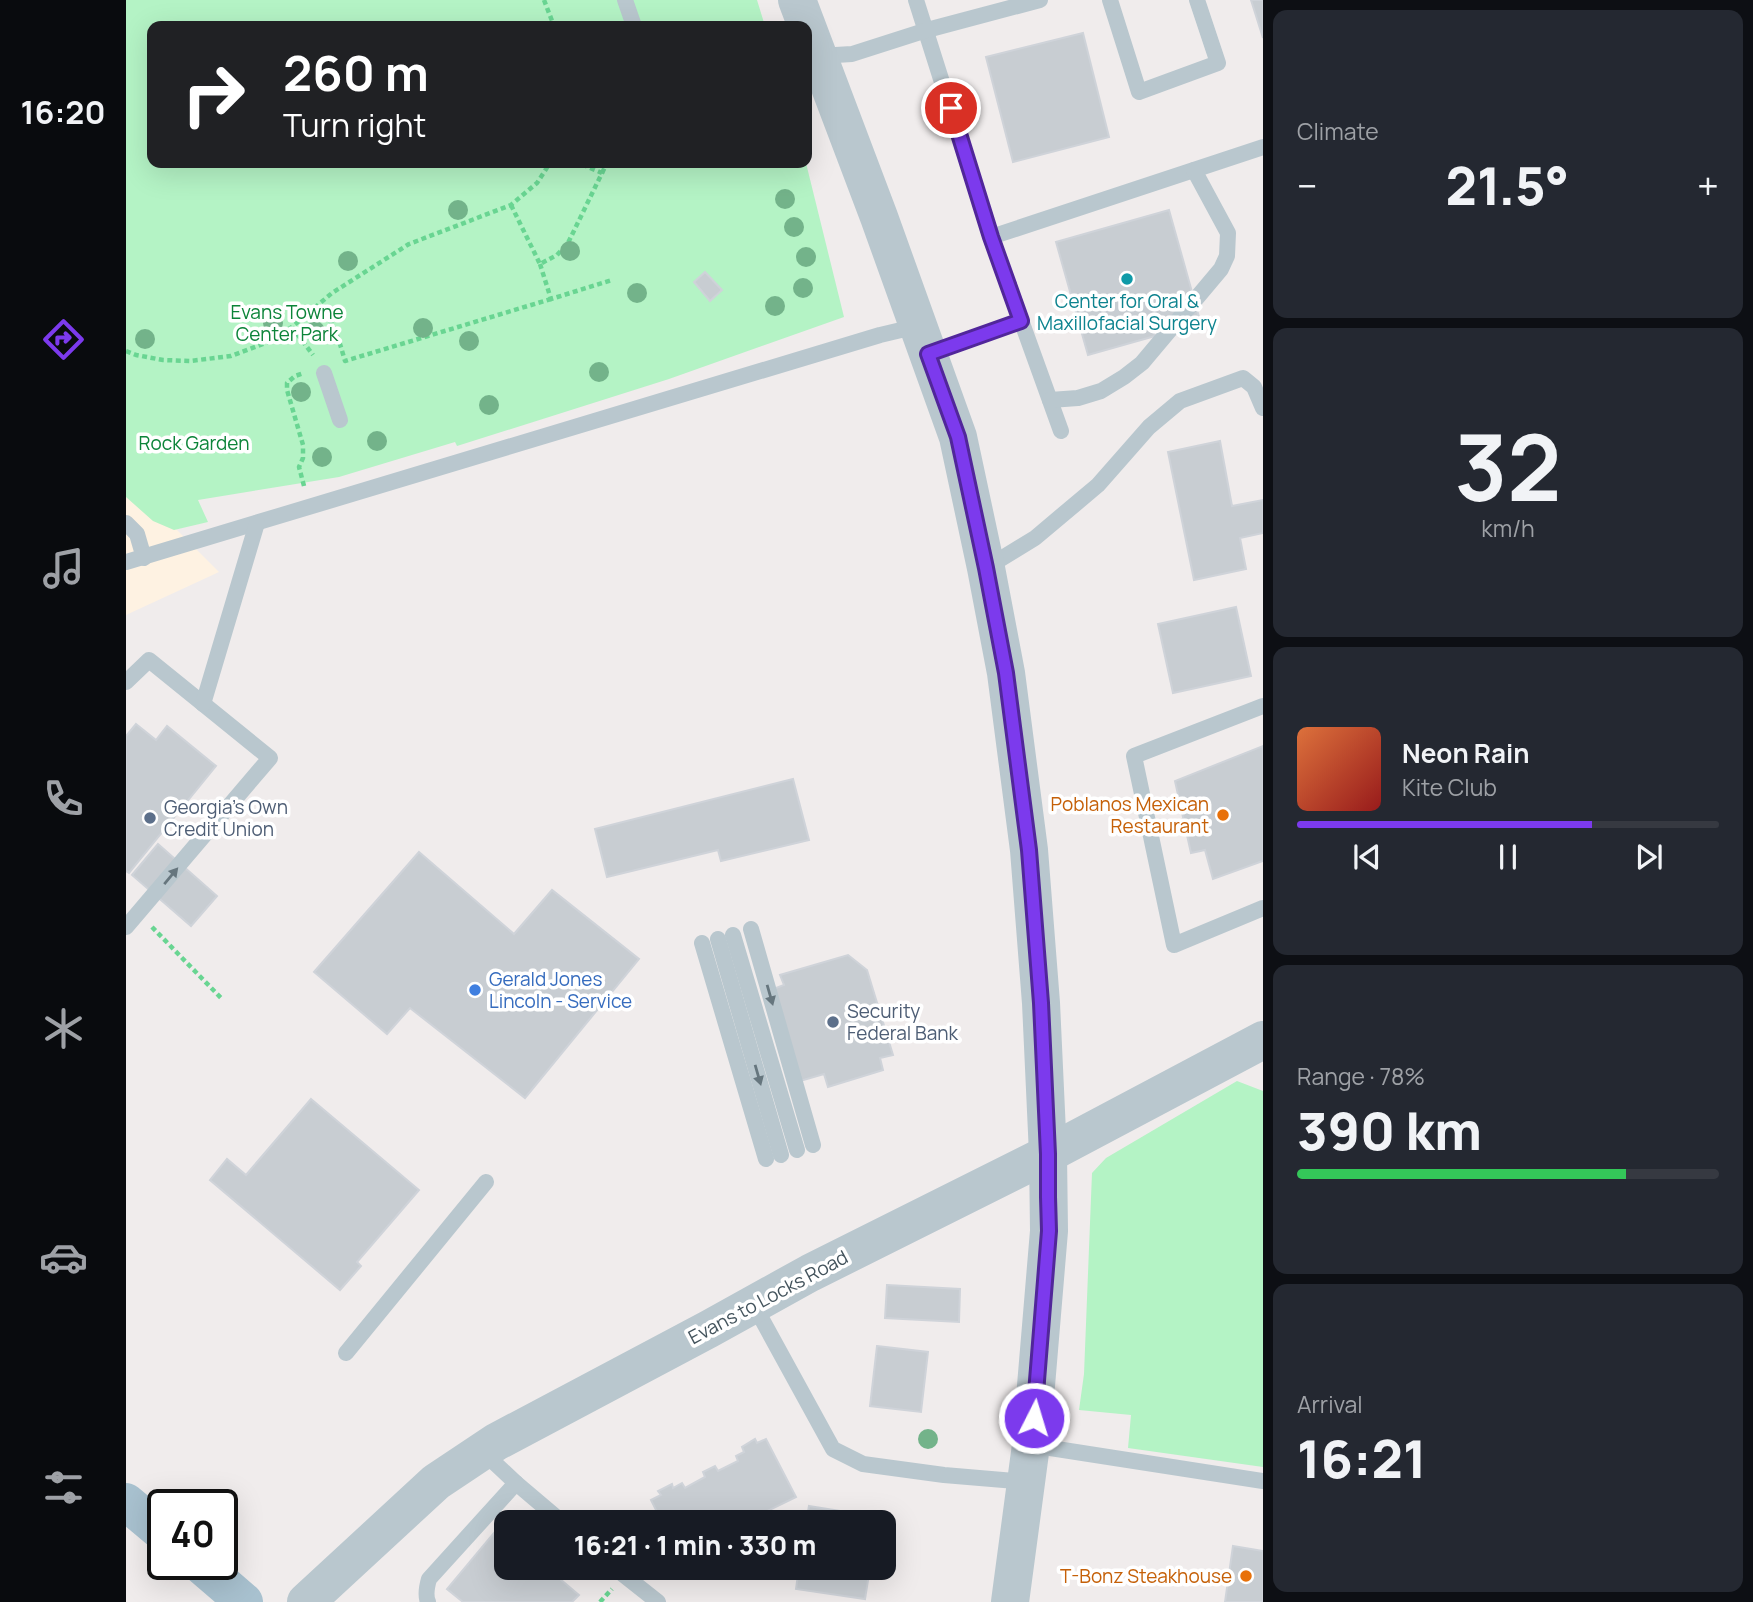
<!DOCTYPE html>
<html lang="en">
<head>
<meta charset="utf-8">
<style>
	:root { --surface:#171b24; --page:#242831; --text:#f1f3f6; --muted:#9ea1a6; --line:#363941; --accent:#7c3aed }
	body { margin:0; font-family:Manrope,sans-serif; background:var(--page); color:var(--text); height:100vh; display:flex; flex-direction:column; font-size:26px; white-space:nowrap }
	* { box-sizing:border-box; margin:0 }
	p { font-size:23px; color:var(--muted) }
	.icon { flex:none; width:38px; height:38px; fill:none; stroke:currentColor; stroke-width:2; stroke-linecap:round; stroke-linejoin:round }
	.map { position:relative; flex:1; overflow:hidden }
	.panel { display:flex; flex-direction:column; gap:10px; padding:10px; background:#0d0f14; width:490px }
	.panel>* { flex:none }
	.hud { position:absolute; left:21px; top:21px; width:665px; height:147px; border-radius:14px; box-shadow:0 7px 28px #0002; background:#202124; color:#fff; overflow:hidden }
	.speed { position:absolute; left:21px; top:1489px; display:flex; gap:14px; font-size:35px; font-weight:700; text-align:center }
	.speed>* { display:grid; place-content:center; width:91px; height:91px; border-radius:50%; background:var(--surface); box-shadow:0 7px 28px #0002; line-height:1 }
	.speed .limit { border:4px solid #111; border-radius:10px; background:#fff; color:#111 }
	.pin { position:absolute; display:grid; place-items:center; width:60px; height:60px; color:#fff; margin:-30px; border:4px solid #fff; border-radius:50%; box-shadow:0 2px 7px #0007 }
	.me { position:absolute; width:77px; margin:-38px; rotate:5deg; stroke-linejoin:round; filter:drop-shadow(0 0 5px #0008) }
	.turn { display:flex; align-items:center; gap:24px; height:147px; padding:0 21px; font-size:32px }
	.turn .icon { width:91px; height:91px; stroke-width:2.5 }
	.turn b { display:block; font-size:49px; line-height:60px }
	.big { font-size:52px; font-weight:800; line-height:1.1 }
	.panel .widget { flex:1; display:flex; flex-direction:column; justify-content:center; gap:10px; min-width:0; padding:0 24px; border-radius:14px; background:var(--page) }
	.panel .dial { align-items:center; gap:0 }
	.dial b { font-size:91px; line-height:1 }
	.song { display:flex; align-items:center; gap:21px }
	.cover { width:84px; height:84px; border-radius:10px; background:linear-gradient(135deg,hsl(20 70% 55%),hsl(0 70% 35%)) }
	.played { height:7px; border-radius:4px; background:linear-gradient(90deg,var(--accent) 70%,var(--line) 70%) }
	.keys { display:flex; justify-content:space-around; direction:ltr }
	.heat { display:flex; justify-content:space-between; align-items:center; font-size:38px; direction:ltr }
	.charge { height:10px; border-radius:5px; background:linear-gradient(90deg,#34c759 78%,var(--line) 0) }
	.trip { position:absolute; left:368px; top:1510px; width:402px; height:70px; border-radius:14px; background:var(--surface); box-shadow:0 7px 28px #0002; font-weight:800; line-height:70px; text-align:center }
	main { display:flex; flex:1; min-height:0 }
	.menu { display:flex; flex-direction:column; width:126px; justify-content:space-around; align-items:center; background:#090b0e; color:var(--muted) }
	.menu .icon { width:49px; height:49px }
	.menu .current { color:var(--accent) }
	.menu b { font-size:32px; color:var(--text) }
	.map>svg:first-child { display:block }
	.commercial { fill:#fef2e2 }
	.green { fill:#b4f3c5 }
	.building { fill:#c8cdd2; stroke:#cfd3d9; stroke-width:2 }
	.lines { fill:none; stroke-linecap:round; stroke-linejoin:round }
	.path { stroke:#69d592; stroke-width:4.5; stroke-dasharray:5 3.5; stroke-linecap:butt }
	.service { stroke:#b9c7ce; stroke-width:16 }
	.tertiary { stroke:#b9c7ce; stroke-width:38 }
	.primary { stroke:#a8c1cf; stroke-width:38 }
	.tree { fill:#73b38a }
	.oneway { fill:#66767e }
	.route-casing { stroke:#51269a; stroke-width:18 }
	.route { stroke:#7c3aed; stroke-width:12 }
	.culture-dot { fill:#0f9aa8; stroke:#fff; stroke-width:2.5 }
	.food-dot { fill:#e8710a; stroke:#fff; stroke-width:2.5 }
	.service-dot { fill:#5c6f8a; stroke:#fff; stroke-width:2.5 }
	.shop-dot { fill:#3f7fe0; stroke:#fff; stroke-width:2.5 }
	.labels { text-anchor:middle; stroke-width:7; stroke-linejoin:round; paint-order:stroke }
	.culture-label { font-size:19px; fill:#0d838f; stroke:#fff }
	.park-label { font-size:19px; fill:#0c8439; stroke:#fff }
	.food-label { font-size:19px; fill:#c56008; stroke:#fff; text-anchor:end }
	.service-label { font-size:19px; fill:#4e5e75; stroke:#fff; text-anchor:start }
	.shop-label { font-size:19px; fill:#366cbe; stroke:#fff; text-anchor:start }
	.street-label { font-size:19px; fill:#43535c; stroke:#fff }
</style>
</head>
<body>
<main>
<nav class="menu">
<b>16:20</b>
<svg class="icon current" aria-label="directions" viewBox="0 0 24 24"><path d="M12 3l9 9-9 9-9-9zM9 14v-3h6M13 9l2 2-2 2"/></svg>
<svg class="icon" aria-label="music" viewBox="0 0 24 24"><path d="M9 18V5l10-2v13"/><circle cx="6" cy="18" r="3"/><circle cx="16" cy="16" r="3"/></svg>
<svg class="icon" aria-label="phone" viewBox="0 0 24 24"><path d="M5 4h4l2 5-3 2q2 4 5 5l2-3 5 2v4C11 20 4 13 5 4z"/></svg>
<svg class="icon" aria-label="climate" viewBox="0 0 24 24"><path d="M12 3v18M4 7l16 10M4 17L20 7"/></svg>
<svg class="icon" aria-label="car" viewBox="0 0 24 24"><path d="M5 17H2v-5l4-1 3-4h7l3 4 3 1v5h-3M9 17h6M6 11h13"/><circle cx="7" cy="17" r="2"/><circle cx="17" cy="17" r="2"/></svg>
<svg class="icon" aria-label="filters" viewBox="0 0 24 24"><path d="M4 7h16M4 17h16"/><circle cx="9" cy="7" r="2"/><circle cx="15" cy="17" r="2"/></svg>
</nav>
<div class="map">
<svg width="1137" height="1602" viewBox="0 0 1137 1602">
	<rect width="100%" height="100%" fill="#f0ecec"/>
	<polygon class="commercial" points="0,479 93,572 0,615"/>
	<g class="green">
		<polygon points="0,0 631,0 639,26 26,26 26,163 680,163 718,317 543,379 331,446 329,442 213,477 72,500 82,522 48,530 27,521 0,497"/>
		<polygon points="1111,1081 1137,1091 1137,1467 1002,1448 1005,1415 953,1410 958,1374 966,1173 980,1158"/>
	</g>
	<g class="building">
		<polygon points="1125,0 1137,0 1137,38"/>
		<polygon points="957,33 983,137 887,162 860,57"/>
		<polygon points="1043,210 1075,324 1054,330 1050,317 1025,324 1029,336 962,355 930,242"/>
		<polygon points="579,272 596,290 584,301 568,282"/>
		<polygon points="1094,441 1106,506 1137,500 1137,533 1114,538 1120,569 1068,580 1042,452"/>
		<polygon points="1110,607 1125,676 1047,693 1032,624"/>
		<polygon points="10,724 30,740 41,726 90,766 3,873 0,871 0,736"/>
		<polygon points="1137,746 1137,861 1087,879 1079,850 1065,853 1049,781"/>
		<polygon points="667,779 683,840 595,861 592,850 481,877 469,829"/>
		<polygon points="32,844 91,896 65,926 6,875"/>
		<polygon points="293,852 388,934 426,890 513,959 399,1098 284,1008 261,1034 188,972"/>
		<polygon points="722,955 741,970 767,1055 754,1058 757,1070 702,1087 698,1074 674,1081 647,989 658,985 654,975"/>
		<polygon points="185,1099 293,1190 231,1262 235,1266 214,1290 84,1180 101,1159 120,1175"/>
		<polygon points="761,1285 834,1289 833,1322 759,1318"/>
		<polygon points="751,1346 802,1352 795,1412 744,1406"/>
		<polygon points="629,1439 631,1443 640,1439 670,1497 619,1522 536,1522 525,1500 535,1495 532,1491 546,1484 547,1488 556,1483 559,1488 579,1477 577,1472 589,1466 592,1471 612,1461 610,1456 618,1452 616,1447"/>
		<polygon points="683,1506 752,1517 751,1522 680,1522"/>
		<polygon points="372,1528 380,1534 380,1568 421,1568 453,1595 446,1602 337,1602 321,1589"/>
		<polygon points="1107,1546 1137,1551 1137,1602 1099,1602"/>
		<polygon points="673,1568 744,1568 739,1599 670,1589"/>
	</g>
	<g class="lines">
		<g class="path">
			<polyline points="418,0 428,26"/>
			<polyline points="476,173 481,163"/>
			<polyline points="385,205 414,264 431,255 442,243 476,173 453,163"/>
			<polyline points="414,264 425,299 486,280"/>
			<path d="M193,306C208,322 213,340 219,361L425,299"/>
			<polyline points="166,327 187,355"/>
			<polyline points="0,351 10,355 37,360 64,361 105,356 142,342 166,327 206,293 283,244 385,205 411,183 424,163"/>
			<polyline points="178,486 173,467 177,458 177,445 161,390 161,383 169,376 178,373"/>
			<polyline points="26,927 96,999"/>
			<polyline points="474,1602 486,1589"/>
		</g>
		<g class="service">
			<polyline points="499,0 508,26"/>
			<polyline points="790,0 865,237 935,431"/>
			<polyline points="984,0 1013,92 1092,63 1071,0"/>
			<polyline points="693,56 726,54 801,30 914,0"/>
			<polyline points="865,237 1137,147"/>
			<polyline points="802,354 895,321"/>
			<polyline points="198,373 214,420"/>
			<polyline points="924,400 952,398 975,391 998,377 1016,363 1095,269 1101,256 1102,233 1068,170"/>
			<polyline points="0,523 11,534 18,558"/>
			<polyline points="0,562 754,335 792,326"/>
			<polyline points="860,568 909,538 972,485 1023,427 1054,401 1117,378 1128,387 1137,408"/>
			<polyline points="0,682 23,660 144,758 0,927"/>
			<polyline points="77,704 131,523"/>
			<polyline points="1137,706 1008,756 1048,945 1137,908"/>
			<polyline points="625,929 687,1145"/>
			<polyline points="607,935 671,1150"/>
			<polyline points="592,939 655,1155"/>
			<polyline points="576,943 640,1159"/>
			<polyline points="628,1305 707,1449 737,1464 818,1475 900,1482"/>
			<polyline points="220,1353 360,1182"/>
			<polyline points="905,1445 1137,1481"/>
			<polyline points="357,1452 390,1483 436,1522"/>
			<polyline points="489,1568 532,1602"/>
			<path d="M302,1602C299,1595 301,1586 303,1579L390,1483"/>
		</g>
		<g class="tertiary">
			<polyline points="671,0 753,217 832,437 860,568 880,673 903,850 915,1003 922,1154 923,1231 905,1445 884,1602"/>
			<polyline points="180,1602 310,1482 370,1442 583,1329 684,1273 922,1154 1137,1040"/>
		</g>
		<g class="primary">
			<polyline points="0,1502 37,1533"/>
			<polyline points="74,1564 118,1602"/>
		</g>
	</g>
	<g class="tree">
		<circle cx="659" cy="199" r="10"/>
		<circle cx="332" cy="210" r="10"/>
		<circle cx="668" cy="227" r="10"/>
		<circle cx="444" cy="251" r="10"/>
		<circle cx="680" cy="257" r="10"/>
		<circle cx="222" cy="261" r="10"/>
		<circle cx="677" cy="288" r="10"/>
		<circle cx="511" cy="293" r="10"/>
		<circle cx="649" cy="306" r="10"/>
		<circle cx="147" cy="323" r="10"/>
		<circle cx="297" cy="328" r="10"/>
		<circle cx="189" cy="331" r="10"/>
		<circle cx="19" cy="339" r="10"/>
		<circle cx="343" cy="341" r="10"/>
		<circle cx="473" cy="372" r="10"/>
		<circle cx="175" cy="392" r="10"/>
		<circle cx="363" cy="405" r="10"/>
		<circle cx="251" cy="441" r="10"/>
		<circle cx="196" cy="457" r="10"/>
		<circle cx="802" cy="1439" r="10"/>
	</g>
	<defs><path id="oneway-solid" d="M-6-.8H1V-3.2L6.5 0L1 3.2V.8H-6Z" transform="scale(1.75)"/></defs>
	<g class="oneway">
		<use href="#oneway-solid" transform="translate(45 876) rotate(-50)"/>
		<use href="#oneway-solid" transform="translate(644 995) rotate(74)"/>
		<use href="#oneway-solid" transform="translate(632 1075) rotate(74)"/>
	</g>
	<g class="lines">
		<defs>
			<polyline id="route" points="825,108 865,237 895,321 802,354 832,437 860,568 880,673 903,850 915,1003 922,1154 922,1197 923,1231 908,1418"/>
		</defs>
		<use href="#route" class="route-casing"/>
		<use href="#route" class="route"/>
	</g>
	<circle class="culture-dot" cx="1001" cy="279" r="7"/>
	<g class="food-dot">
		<circle cx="1097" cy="815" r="7"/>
		<circle cx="1120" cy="1576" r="7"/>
	</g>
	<g class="service-dot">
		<circle cx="24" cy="818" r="7"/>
		<circle cx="707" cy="1022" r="7"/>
	</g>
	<circle class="shop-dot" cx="349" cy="990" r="7"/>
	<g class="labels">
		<g class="culture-label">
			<text x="1001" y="308">Center for Oral &amp;<tspan x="1001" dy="22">Maxillofacial Surgery</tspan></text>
		</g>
		<g class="park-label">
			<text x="161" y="319">Evans Towne<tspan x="161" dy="22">Center Park</tspan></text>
			<text x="68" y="450">Rock Garden</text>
		</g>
		<g class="food-label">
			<text x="1083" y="811">Poblanos Mexican<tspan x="1083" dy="22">Restaurant</tspan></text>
			<text x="1106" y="1583">T-Bonz Steakhouse</text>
		</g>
		<g class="service-label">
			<text x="38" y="814">Georgia's Own<tspan x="38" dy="22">Credit Union</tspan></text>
			<text x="721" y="1018">Security<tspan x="721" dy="22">Federal Bank</tspan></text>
		</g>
		<g class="shop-label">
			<text x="363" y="986">Gerald Jones<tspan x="363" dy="22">Lincoln - Service</tspan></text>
		</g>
		<g class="street-label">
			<text transform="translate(642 1297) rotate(-28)" y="7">Evans to Locks Road</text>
		</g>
	</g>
</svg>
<div class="speed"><div class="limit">40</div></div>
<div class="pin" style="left:825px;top:108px;background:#d93025"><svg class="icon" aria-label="arrive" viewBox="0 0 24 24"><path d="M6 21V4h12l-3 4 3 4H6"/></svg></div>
<svg class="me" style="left:908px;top:1418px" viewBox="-20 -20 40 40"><circle r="17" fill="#7c3aed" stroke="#fff" stroke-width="3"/><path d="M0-11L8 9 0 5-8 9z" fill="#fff"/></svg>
<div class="trip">16:21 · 1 min · 330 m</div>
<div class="hud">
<div class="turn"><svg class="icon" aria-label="right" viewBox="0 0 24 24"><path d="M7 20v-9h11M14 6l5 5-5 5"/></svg><div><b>260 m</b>Turn right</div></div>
</div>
</div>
<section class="panel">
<div class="widget"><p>Climate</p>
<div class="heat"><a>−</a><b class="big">21.5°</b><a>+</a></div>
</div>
<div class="widget dial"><b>32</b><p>km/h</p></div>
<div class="widget">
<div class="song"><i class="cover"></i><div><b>Neon Rain</b><p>Kite Club</p></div></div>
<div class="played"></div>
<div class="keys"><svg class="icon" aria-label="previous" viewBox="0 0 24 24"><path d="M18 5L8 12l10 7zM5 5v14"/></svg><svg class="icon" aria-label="pause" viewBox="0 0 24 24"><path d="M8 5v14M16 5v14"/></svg><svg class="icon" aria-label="next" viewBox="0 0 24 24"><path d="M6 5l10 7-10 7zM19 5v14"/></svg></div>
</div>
<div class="widget"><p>Range · 78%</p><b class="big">390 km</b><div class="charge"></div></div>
<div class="widget"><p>Arrival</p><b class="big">16:21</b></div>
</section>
</main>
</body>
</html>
